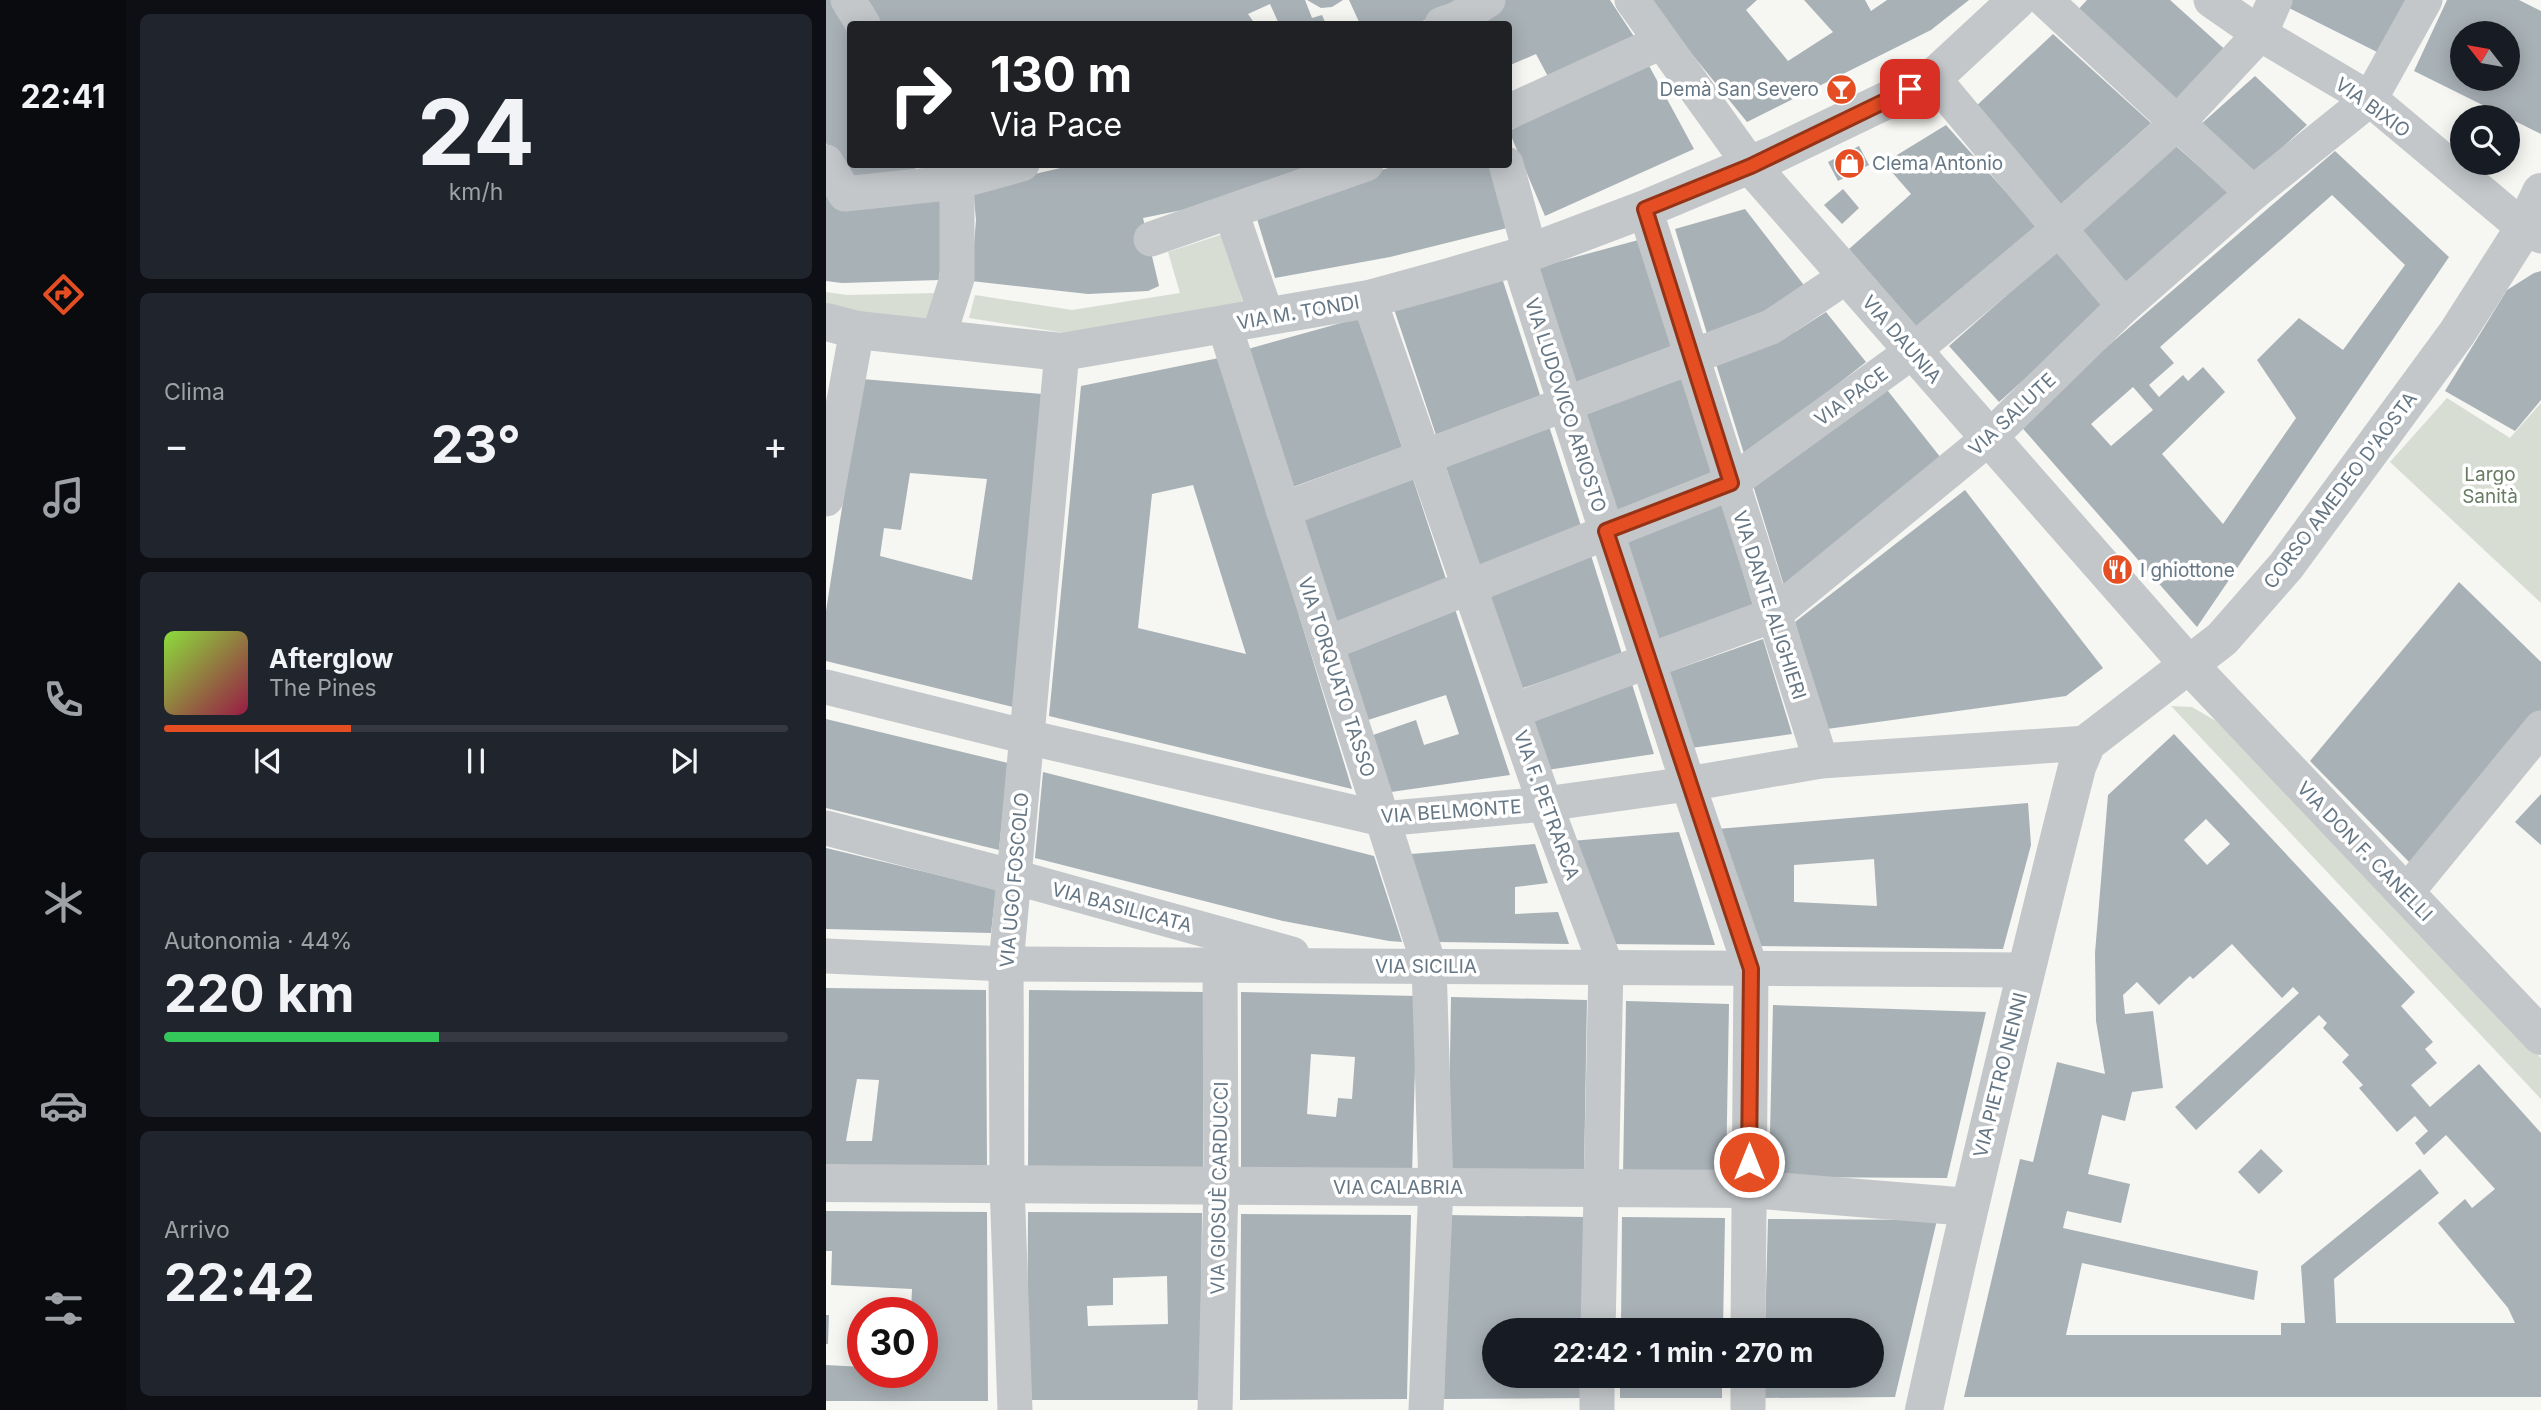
<!DOCTYPE html>
<html lang="it">
<head>
<meta charset="utf-8">
<style>
	:root { --surface:#171b24; --page:#20242c; --text:#f1f3f6; --muted:#9ea1a6; --line:#363941; --accent:#e54e23 }
	body { margin:0; font-family:Inter,sans-serif; background:var(--page); color:var(--text); height:100vh; display:flex; flex-direction:column; font-size:26px; white-space:nowrap }
	* { box-sizing:border-box; margin:0 }
	p { font-size:23px; color:var(--muted) }
	.icon { flex:none; width:38px; height:38px; fill:none; stroke:currentColor; stroke-width:2; stroke-linecap:round; stroke-linejoin:round }
	.map { position:relative; flex:1; overflow:hidden }
	.panel { display:flex; flex-direction:column; gap:14px; padding:14px; background:#0d0f14; width:700px }
	.panel>* { flex:none }
	.top-card { position:absolute; left:21px; top:21px; width:665px; height:147px; border-radius:7px; box-shadow:0 4px 18px #0003; background:#202124; color:#fff; overflow:hidden }
	.needle { width:46px; rotate:301deg }
	.buttons { position:absolute; left:1624px; top:21px; display:grid; gap:14px }
	.buttons a { display:grid; place-items:center; width:70px; height:70px; border-radius:50%; background:var(--surface); box-shadow:0 4px 18px #0003; font-size:35px }
	.speed { position:absolute; left:21px; top:1297px; display:flex; gap:14px; font-size:35px; font-weight:700; text-align:center }
	.speed>* { display:grid; place-content:center; width:91px; height:91px; border-radius:50%; background:var(--surface); box-shadow:0 4px 18px #0003; line-height:1 }
	.speed .limit { border:10px solid #d22; background:#fff; color:#111 }
	.pin { position:absolute; display:grid; place-items:center; width:60px; height:60px; color:#fff; margin:-30px; border-radius:14px; box-shadow:0 4px 10px #0006 }
	.me { position:absolute; width:77px; margin:-38px; rotate:0deg; stroke-linejoin:round; filter:drop-shadow(0 0 5px #0008) }
	.turn { display:flex; align-items:center; gap:24px; height:147px; padding:0 28px; font-size:32px }
	.turn .icon { width:91px; height:91px; stroke-width:2.5 }
	.turn b { display:block; font-size:49px; line-height:60px }
	.big { font-size:52px; font-weight:700; line-height:1.1 }
	.panel .tile { flex:1; display:flex; flex-direction:column; justify-content:center; gap:10px; min-width:0; padding:0 24px; border-radius:10px; background:var(--page) }
	.panel .dial { align-items:center; gap:0 }
	.dial b { font-size:91px; line-height:1 }
	.song { display:flex; align-items:center; gap:21px }
	.cover { width:84px; height:84px; border-radius:10px; background:linear-gradient(135deg,hsl(90 70% 55%),hsl(340 70% 35%)) }
	.played { height:7px; border-radius:4px; background:linear-gradient(90deg,var(--accent) 30%,var(--line) 30%) }
	.keys { display:flex; justify-content:space-around; direction:ltr }
	.heat { display:flex; justify-content:space-between; align-items:center; font-size:38px; direction:ltr }
	.charge { height:10px; border-radius:5px; background:linear-gradient(90deg,#34c759 44%,var(--line) 0) }
	.trip { position:absolute; left:656px; top:1318px; width:402px; height:70px; border-radius:35px; background:var(--surface); box-shadow:0 4px 18px #0003; font-weight:700; line-height:70px; text-align:center }
	main { display:flex; flex:1; min-height:0 }
	.menu { display:flex; flex-direction:column; width:126px; justify-content:space-around; align-items:center; background:#090b0e; color:var(--muted) }
	.menu .icon { width:49px; height:49px }
	.menu .selected { color:var(--accent) }
	.menu b { font-size:32px; color:var(--text) }
	.map>svg:first-child { display:block }
	.green { fill:#d7ddd3 }
	.building { fill:#a8b1b6; fill-rule:evenodd }
	.lines { fill:none; stroke-linecap:round; stroke-linejoin:round }
	.minor { stroke:#c3c7ca; stroke-width:35 }
	.tertiary { stroke:#c3c7ca; stroke-width:38 }
	.route-casing { stroke:#953317; stroke-width:18 }
	.route { stroke:#e54e23; stroke-width:12 }
	.labels { text-anchor:middle; stroke-width:7; stroke-linejoin:round; paint-order:stroke }
	.poi-label { font-size:19px; fill:#657684; stroke:#fff; text-anchor:start }
	.street-label { font-size:19px; fill:#657684; stroke:#fff }
	.park-label { font-size:19px; fill:#687b63; stroke:#fff }
</style>
</head>
<body>
<main>
<nav class="menu">
<b>22:41</b>
<svg class="icon selected" aria-label="directions" viewBox="0 0 24 24"><path d="M12 3l9 9-9 9-9-9zM9 14v-3h6M13 9l2 2-2 2"/></svg>
<svg class="icon" aria-label="music" viewBox="0 0 24 24"><path d="M9 18V5l10-2v13"/><circle cx="6" cy="18" r="3"/><circle cx="16" cy="16" r="3"/></svg>
<svg class="icon" aria-label="phone" viewBox="0 0 24 24"><path d="M5 4h4l2 5-3 2q2 4 5 5l2-3 5 2v4C11 20 4 13 5 4z"/></svg>
<svg class="icon" aria-label="climate" viewBox="0 0 24 24"><path d="M12 3v18M4 7l16 10M4 17L20 7"/></svg>
<svg class="icon" aria-label="car" viewBox="0 0 24 24"><path d="M5 17H2v-5l4-1 3-4h7l3 4 3 1v5h-3M9 17h6M6 11h13"/><circle cx="7" cy="17" r="2"/><circle cx="17" cy="17" r="2"/></svg>
<svg class="icon" aria-label="filters" viewBox="0 0 24 24"><path d="M4 7h16M4 17h16"/><circle cx="9" cy="7" r="2"/><circle cx="15" cy="17" r="2"/></svg>
</nav>
<section class="panel">
<div class="tile dial"><b>24</b><p>km/h</p></div>
<div class="tile"><p>Clima</p>
<div class="heat"><a>−</a><b class="big">23°</b><a>+</a></div>
</div>
<div class="tile">
<div class="song"><i class="cover"></i><div><b>Afterglow</b><p>The Pines</p></div></div>
<div class="played"></div>
<div class="keys"><svg class="icon" aria-label="previous" viewBox="0 0 24 24"><path d="M18 5L8 12l10 7zM5 5v14"/></svg><svg class="icon" aria-label="pause" viewBox="0 0 24 24"><path d="M8 5v14M16 5v14"/></svg><svg class="icon" aria-label="next" viewBox="0 0 24 24"><path d="M6 5l10 7-10 7zM19 5v14"/></svg></div>
</div>
<div class="tile"><p>Autonomia · 44%</p><b class="big">220 km</b><div class="charge"></div></div>
<div class="tile"><p>Arrivo</p><b class="big">22:42</b></div>
</section>
<div class="map">
<svg width="1715" height="1410" viewBox="0 0 1715 1410">
	<rect width="100%" height="100%" fill="#f6f6f2"/>
	<g class="green">
		<polygon points="397,234 417,303 239,333 143,318 149,295 246,310 354,293 342,252"/>
		<polygon points="0,292 21,295 111,293 102,323 0,309"/>
		<polygon points="1621,398 1684,438 1715,403 1715,603 1564,462"/>
		<polygon points="1345,706 1366,707 1390,721 1715,1058 1715,1099"/>
	</g>
	<g class="building">
		<polygon points="0,0 6,0 24,31 24,164 100,165 67,176 22,181 0,143"/>
		<polygon points="29,0 479,0 486,18 496,15 500,24 453,24 444,4 422,14 429,24 171,24 170,22 165,24 45,24"/>
		<polygon points="481,0 517,0 506,7 495,8"/>
		<polygon points="523,0 642,0 611,17 585,24 534,24"/>
		<polygon points="679,0 784,0 813,44 727,86 710,54 682,66 682,24 633,24"/>
		<polygon points="822,0 931,0 920,10 962,61 1007,32 978,0 1039,0 1045,11 1061,0 1143,0 1105,30 921,122"/>
		<polygon points="1261,0 1344,0 1404,54 1348,103 1249,13"/>
		<polygon points="1462,0 1585,0 1559,56 1459,6"/>
		<path d="M1621,0H1693L1715,11V134L1588,71ZM1636,33H1682V79H1636Z"/>
		<polygon points="1227,34 1325,123 1233,206 1147,109"/>
		<polygon points="821,62 868,149 719,216 683,131"/>
		<polygon points="1429,76 1481,125 1428,173 1374,125"/>
		<polygon points="1120,125 1214,230 1095,332 1023,249 1085,194 1058,163"/>
		<polygon points="1033,146 1043,165 1012,181 1002,162"/>
		<polygon points="1350,146 1404,194 1303,286 1254,230"/>
		<path d="M1509,151L1623,257L1371,627L1192,423ZM1506,195L1579,265L1517,350L1473,318L1431,360L1470,418L1397,524L1336,454L1399,392L1377,367L1362,381L1357,375L1333,397L1323,385L1348,363L1334,347ZM1307,387L1327,410L1285,446L1265,424Z"/>
		<polygon points="252,164 491,164 371,207 317,218 333,286 322,291 262,294 145,281 150,220 147,188"/>
		<polygon points="576,164 666,164 681,228 564,257 449,278 431,219 545,173"/>
		<polygon points="0,183 7,206 30,207 114,192 119,215 113,280 16,283 0,281"/>
		<polygon points="1017,189 1033,208 1016,224 998,205"/>
		<polygon points="919,209 984,293 882,337 849,229"/>
		<polygon points="816,239 849,349 747,386 709,268"/>
		<polygon points="1230,252 1279,307 1173,402 1123,346"/>
		<polygon points="1715,271 1715,400 1689,431 1619,391 1681,290 1708,273"/>
		<polygon points="676,278 715,398 610,435 568,309"/>
		<polygon points="1000,312 1040,362 919,457 889,361 969,332"/>
		<polygon points="533,318 576,447 467,487 422,349"/>
		<path d="M393,358L445,523L526,789L223,716L255,386ZM367,485L420,654L312,628L326,494Z"/>
		<polygon points="856,373 888,477 789,516 755,411"/>
		<path d="M36,379L216,394L187,707L0,661V611ZM84,473L161,479L146,580L54,556L58,528L75,530Z"/>
		<polygon points="1054,381 1119,463 959,589 926,482"/>
		<polygon points="722,423 756,529 654,569 618,461"/>
		<polygon points="585,473 621,582 511,625 475,513"/>
		<polygon points="1139,490 1277,668 1240,696 1001,729 969,622"/>
		<polygon points="895,499 928,609 831,642 797,538"/>
		<polygon points="764,552 796,654 694,689 662,592"/>
		<polygon points="1633,582 1715,662 1715,711 1588,867 1484,761"/>
		<polygon points="628,606 684,775 565,792 547,735 590,720 598,745 633,734 620,695 542,720 519,649"/>
		<polygon points="937,639 966,734 865,748 840,673"/>
		<polygon points="806,684 828,754 721,770 704,719"/>
		<polygon points="0,719 182,763 173,850 0,808"/>
		<path d="M1348,734L1589,992L1575,1006L1607,1042L1599,1049L1611,1063L1585,1085L1604,1107L1653,1064L1715,1133V1397H1138L1194,1159L1207,1162L1231,1062L1279,1074L1270,1021L1269,953L1282,795ZM1380,819L1404,844L1381,865L1358,840ZM1406,944L1456,998L1467,987L1473,993L1349,1107L1370,1130L1493,1015L1501,1023L1497,1028L1523,1055L1516,1062L1537,1085L1533,1088L1571,1132L1589,1116L1602,1131L1589,1143L1598,1155L1620,1135L1669,1189L1646,1208L1639,1199L1612,1223L1682,1308L1689,1323H1510L1508,1279L1613,1193L1594,1169L1475,1266L1479,1323H1455V1335H1240L1256,1263L1428,1300L1432,1271L1237,1228L1241,1211L1295,1223L1304,1184L1262,1174L1276,1115L1299,1121L1306,1092L1337,1088L1327,1011L1299,1014L1297,995L1311,982L1333,1005L1364,976L1367,979Z"/>
		<polygon points="217,772 548,856 576,942 563,941 457,921 209,858"/>
		<polygon points="1715,794 1715,845 1689,822"/>
		<path d="M1202,803L1205,845L1177,949L929,946L891,829ZM1048,859L1051,906L968,902V865Z"/>
		<polygon points="853,832 889,945 780,944 745,841"/>
		<polygon points="709,844 722,883 689,887 689,914 732,912 743,944 612,942 585,854"/>
		<polygon points="0,848 170,889 165,933 0,929"/>
		<path d="M0,988L160,990L161,1171L0,1170ZM31,1079L53,1080L46,1141H20Z"/>
		<polygon points="203,990 378,992 377,1173 202,1171"/>
		<path d="M415,992L591,996L586,1174L415,1173ZM485,1054L529,1057L526,1099L512,1098L510,1117L481,1114Z"/>
		<polygon points="625,997 761,1000 758,1175 622,1174"/>
		<polygon points="800,1001 903,1004 900,1176 797,1176"/>
		<polygon points="947,1005 1160,1012 1121,1178 943,1177"/>
		<polygon points="1435,1149 1457,1171 1433,1194 1412,1172"/>
		<polygon points="0,1211 161,1212 162,1401 0,1401 0,1365 37,1367 37,1372 96,1372 96,1312 85,1312 86,1289 5,1285 6,1251 0,1251"/>
		<path d="M202,1212L376,1213L374,1400H201ZM341,1276L342,1324L262,1326L261,1306L287,1305V1278Z"/>
		<polygon points="415,1214 585,1215 581,1399 414,1400"/>
		<polygon points="621,1215 758,1217 756,1330 668,1330 668,1376 755,1376 755,1398 618,1399"/>
		<polygon points="796,1217 899,1218 897,1330 795,1330"/>
		<polygon points="942,1219 1111,1220 1069,1397 937,1398 938,1376 1046,1376 1046,1330 939,1330"/>
		<polygon points="0,1315 3,1315 2,1344 0,1344"/>
		<rect x="794" y="1376" width="102" height="22"/>
	</g>
	<g class="lines">
		<g class="minor">
			<polyline points="22,0 37,24"/>
			<polyline points="806,0 925,166"/>
			<polyline points="1219,0 1427,193"/>
			<polyline points="1385,0 1434,34 1544,99 1698,228 1715,236"/>
			<polyline points="616,24 631,19 662,0"/>
			<polyline points="1107,78 1298,306"/>
			<polyline points="682,112 835,42"/>
			<polyline points="0,162 19,194 131,182 196,164"/>
			<polyline points="680,164 704,252"/>
			<polyline points="819,209 995,761"/>
			<polyline points="405,212 441,317"/>
			<polyline points="325,239 540,164"/>
			<polyline points="692,257 862,784 925,969 922,1330"/>
			<polyline points="543,299 719,804 780,966 772,1330"/>
			<polyline points="398,324 603,965 610,1187 600,1410"/>
			<polyline points="112,339 131,278 131,182 121,164"/>
			<polyline points="0,499 31,330"/>
			<polyline points="457,510 945,327 1021,276"/>
			<polyline points="500,644 905,483 1087,351 1233,229 1351,123 1434,34 1449,0"/>
			<polyline points="0,687 201,737 556,819 719,804 862,784 995,761 1261,743"/>
			<polyline points="687,711 947,615 1163,438 1298,306 1427,193 1544,99 1599,0"/>
			<polyline points="0,828 188,877 466,954"/>
			<polyline points="1580,893 1715,728"/>
			<polyline points="0,956 180,964 1200,970"/>
			<polyline points="189,1410 181,1184 180,964 236,352"/>
			<polyline points="389,1410 395,1185 394,966"/>
			<polyline points="771,1410 771,1376"/>
			<polyline points="922,1410 922,1376"/>
		</g>
		<g class="tertiary">
			<polyline points="925,166 1363,665 1715,1036"/>
			<polyline points="0,322 31,330 236,352 543,299 616,279 692,257 819,209 947,155 1107,78 1191,0"/>
			<polyline points="0,1183 923,1189 1143,1207"/>
			<path d="M1098,1410C1145,1195 1197,981 1251,767L1261,743L1396,639L1460,566L1631,333L1698,228L1715,192"/>
		</g>
	</g>
	<g class="lines">
		<defs>
			<polyline id="route" points="923,1162 925,969 780,531 905,483 819,209 925,166 1084,89"/>
		</defs>
		<use href="#route" class="route-casing"/>
		<use href="#route" class="route"/>
	</g>
	<defs>
		<symbol id="bar-disc" viewBox="-11 -11 22 22"><circle r="9.5" fill="#e54e23" stroke="#fff"/><path d="M-6-5H6L.8 .8V4.5H3.5V6h-7V4.5H-.8V.8Z" fill="#fff"/></symbol>
		<symbol id="shop-disc" viewBox="-11 -11 22 22"><circle r="9.5" fill="#e54e23" stroke="#fff"/><path d="M-5-2.5h2.3a2.7 3.5 0 0 1 5.4 0H5L5.5 6h-11ZM-1.5-2.5h3a1.5 2.3 0 0 0-3 0Z" fill="#fff"/></symbol>
		<symbol id="restaurant-disc" viewBox="-11 -11 22 22"><circle r="9.5" fill="#e54e23" stroke="#fff"/><path d="M-5-6h1v4h1v-4h1v4h1v-4h1v5L-1.5 .5V6h-2V.5L-5-1ZM5-6V6H3V1.5H1.5Q1.5-4 5-6Z" fill="#fff"/></symbol>
	</defs>
	<g fill-rule="evenodd">
		<use href="#bar-disc" x="998" y="72" width="35" height="35"/>
		<use href="#shop-disc" x="1006" y="146" width="35" height="35"/>
		<use href="#restaurant-disc" x="1274" y="552" width="35" height="35"/>
	</g>
	<g class="labels">
		<g class="poi-label">
			<text x="993" y="96" text-anchor="end">Demà San Severo</text>
			<text x="1046" y="170">Clema Antonio</text>
			<text x="1314" y="577">I ghiottone</text>
		</g>
		<g class="street-label">
			<text transform="translate(1547 107) rotate(36)" y="7">VIA BIXIO</text>
			<text transform="translate(472 312) rotate(-10)" y="7">VIA M. TONDI</text>
			<text transform="translate(1076 339) rotate(49)" y="7">VIA DAUNIA</text>
			<text transform="translate(1025 396) rotate(-36)" y="7">VIA PACE</text>
			<text transform="translate(740 405) rotate(72)" y="7">VIA LUDOVICO ARIOSTO</text>
			<text transform="translate(1186 414) rotate(-43)" y="7">VIA SALUTE</text>
			<text transform="translate(1514 490) rotate(-53)" y="7">CORSO AMEDEO D'AOSTA</text>
			<text transform="translate(944 605) rotate(72)" y="7">VIA DANTE ALIGHIERI</text>
			<text transform="translate(511 677) rotate(72)" y="7">VIA TORQUATO TASSO</text>
			<text transform="translate(721 805) rotate(70)" y="7">VIA F. PETRARCA</text>
			<text transform="translate(625 811) rotate(-4)" y="7">VIA BELMONTE</text>
			<text transform="translate(1539 851) rotate(46)" y="7">VIA DON F. CANELLI</text>
			<text transform="translate(188 880) rotate(-85)" y="7">VIA UGO FOSCOLO</text>
			<text transform="translate(296 907) rotate(15)" y="7">VIA BASILICATA</text>
			<text x="600" y="973">VIA SICILIA</text>
			<text transform="translate(1174 1075) rotate(-76)" y="7">VIA PIETRO NENNI</text>
			<text x="572" y="1194">VIA CALABRIA</text>
			<text transform="translate(393 1188) rotate(-89)" y="7">VIA GIOSUÈ CARDUCCI</text>
		</g>
		<g class="park-label">
			<text x="1664" y="481">Largo<tspan x="1664" dy="22">Sanità</tspan></text>
		</g>
	</g>
</svg>
<div class="buttons">
<a><svg class="needle" viewBox="-14 -14 28 28"><path d="M0-13l5 13h-10z" fill="#e53935"/><path d="M0 13l5-13h-10z" fill="#9ea1a6"/></svg></a>
<a><svg class="icon" aria-label="search" viewBox="0 0 24 24"><circle cx="10" cy="10" r="6"/><path d="M15 15l6 6"/></svg></a>
</div>
<div class="speed"><div class="limit">30</div></div>
<div class="pin" style="left:1084px;top:89px;background:#d93025"><svg class="icon" aria-label="arrive" viewBox="0 0 24 24"><path d="M6 21V4h12l-3 4 3 4H6"/></svg></div>
<svg class="me" style="left:923px;top:1162px" viewBox="-20 -20 40 40"><circle r="17" fill="#e54e23" stroke="#fff" stroke-width="3"/><path d="M0-11L8 9 0 5-8 9z" fill="#fff"/></svg>
<div class="trip">22:42 · 1 min · 270 m</div>
<div class="top-card">
<div class="turn"><svg class="icon" aria-label="right" viewBox="0 0 24 24"><path d="M7 20v-9h11M14 6l5 5-5 5"/></svg><div><b>130 m</b>Via Pace</div></div>
</div>
</div>
</main>
</body>
</html>
